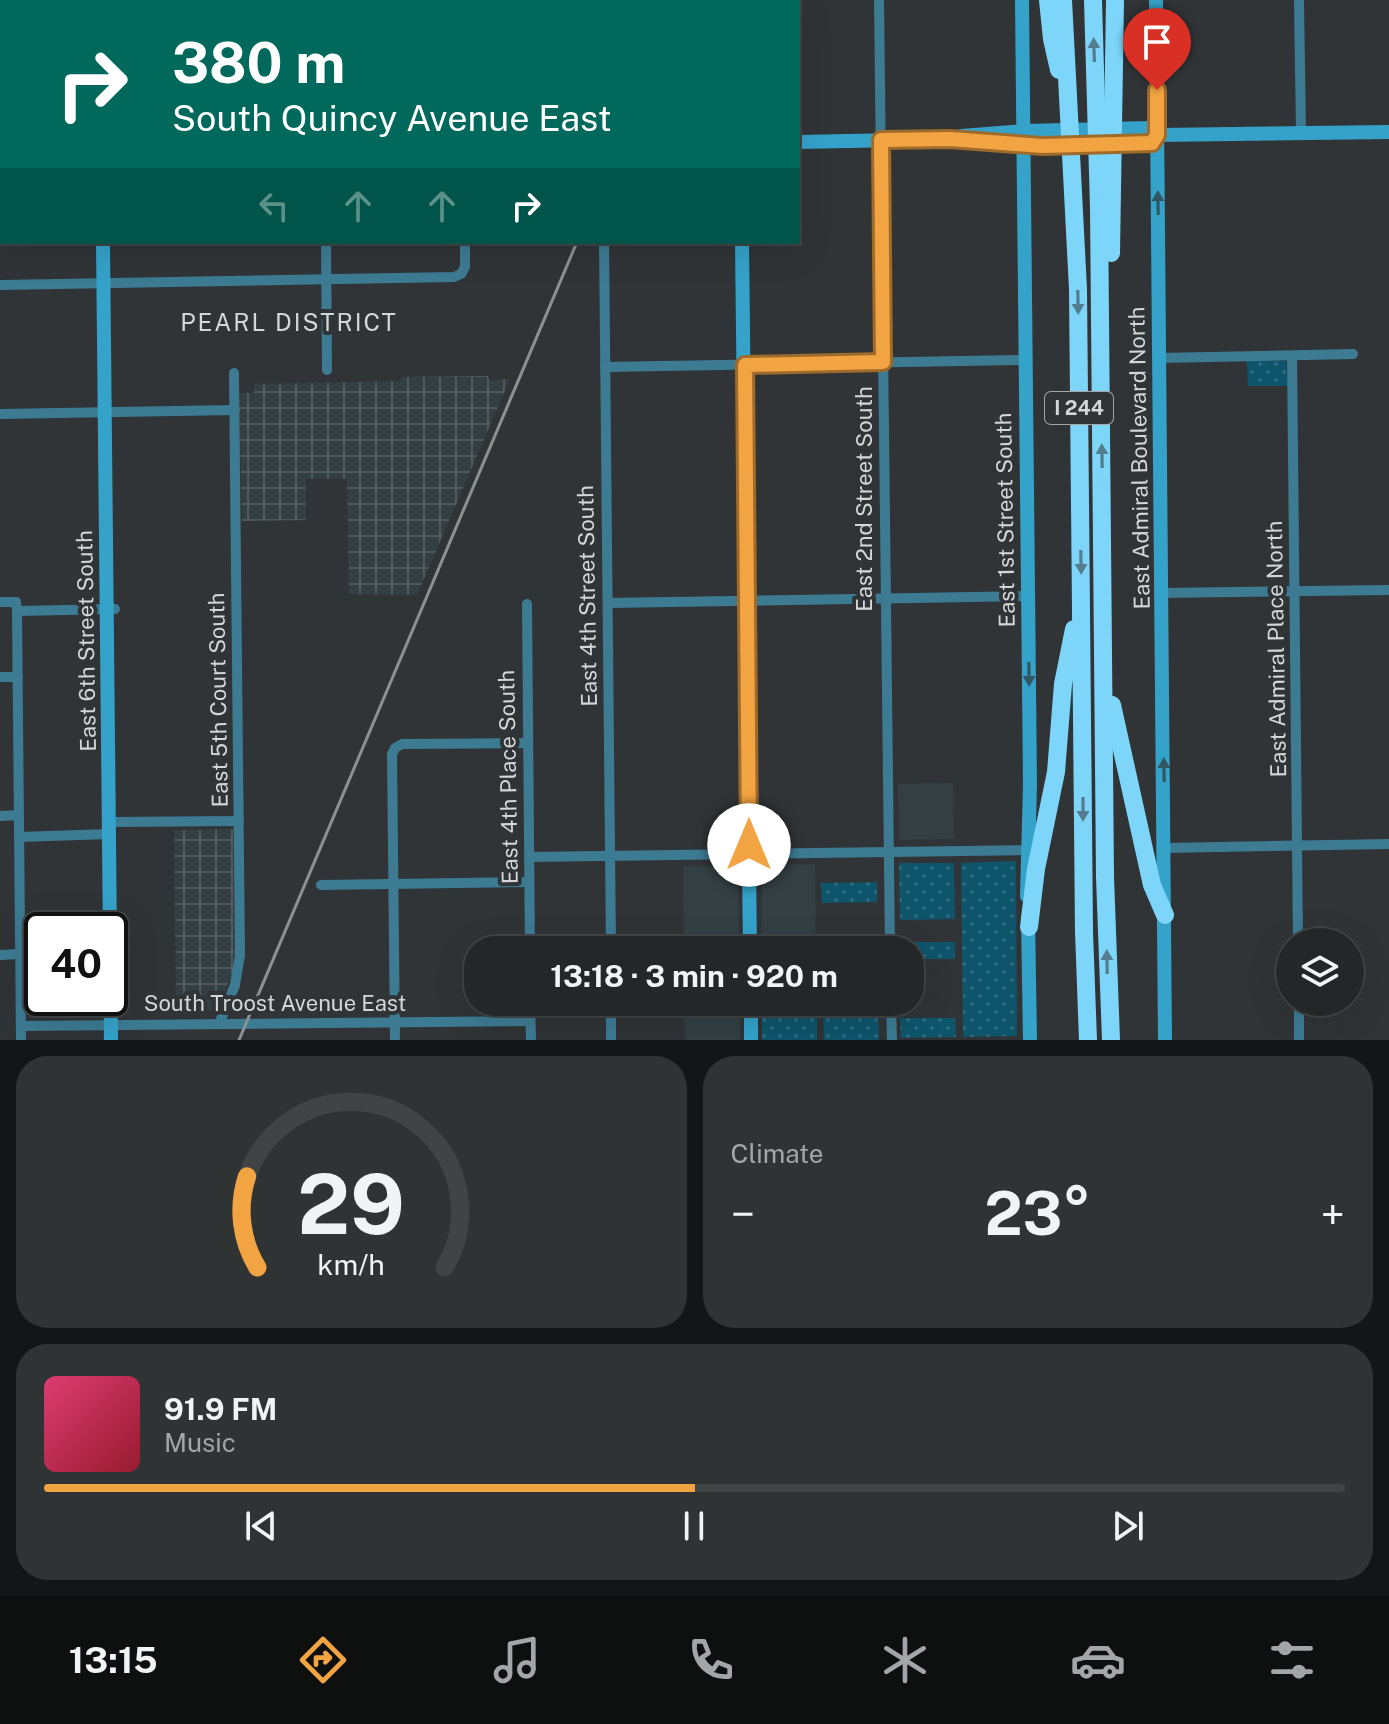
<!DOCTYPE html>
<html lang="en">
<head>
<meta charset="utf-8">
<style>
	:root { --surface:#242728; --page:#303334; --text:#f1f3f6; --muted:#a3a5a8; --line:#414445; --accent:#f3a442 }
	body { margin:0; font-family:"Public Sans",sans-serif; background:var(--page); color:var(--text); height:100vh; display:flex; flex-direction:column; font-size:30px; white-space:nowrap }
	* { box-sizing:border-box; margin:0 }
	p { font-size:26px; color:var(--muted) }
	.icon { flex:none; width:44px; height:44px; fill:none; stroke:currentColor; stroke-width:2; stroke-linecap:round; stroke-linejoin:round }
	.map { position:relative; height:1040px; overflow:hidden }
	.drawer { display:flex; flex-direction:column; gap:16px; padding:16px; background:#141516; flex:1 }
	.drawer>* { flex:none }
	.guide { position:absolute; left:0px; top:0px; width:800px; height:244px; box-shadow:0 8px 32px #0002,0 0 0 2px var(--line); background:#00695c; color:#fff; overflow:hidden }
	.buttons { position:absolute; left:1276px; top:928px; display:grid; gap:16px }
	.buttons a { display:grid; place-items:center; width:88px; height:88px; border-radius:50%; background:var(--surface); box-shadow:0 8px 32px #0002,0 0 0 2px var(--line); font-size:40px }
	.speed { position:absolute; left:24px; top:912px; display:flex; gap:16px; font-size:40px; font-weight:700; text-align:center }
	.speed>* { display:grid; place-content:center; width:104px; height:104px; border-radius:50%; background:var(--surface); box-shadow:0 8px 32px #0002,0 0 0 2px var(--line); line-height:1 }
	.speed .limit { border:4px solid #111; border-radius:12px; background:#fff; color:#111 }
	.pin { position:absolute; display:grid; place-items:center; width:68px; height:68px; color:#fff; margin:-82px -34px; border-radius:50% 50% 50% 0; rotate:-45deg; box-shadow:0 0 8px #0007 }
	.pin .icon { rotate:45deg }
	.me { position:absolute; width:88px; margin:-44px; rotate:0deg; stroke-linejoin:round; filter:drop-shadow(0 0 6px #0008) }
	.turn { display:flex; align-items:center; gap:28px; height:168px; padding:0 40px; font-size:36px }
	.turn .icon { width:104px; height:104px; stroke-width:2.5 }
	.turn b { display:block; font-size:56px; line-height:68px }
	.lanes { display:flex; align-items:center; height:76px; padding:0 40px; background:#0003; justify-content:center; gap:40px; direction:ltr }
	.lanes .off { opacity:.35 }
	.big { font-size:60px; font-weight:700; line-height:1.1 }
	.drawer .card { flex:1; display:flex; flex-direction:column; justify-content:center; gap:12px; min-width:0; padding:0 28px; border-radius:32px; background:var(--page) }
	.drawer .dial { align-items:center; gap:0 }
	.dial svg { height:208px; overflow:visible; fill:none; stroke:var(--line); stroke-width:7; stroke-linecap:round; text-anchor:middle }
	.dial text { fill:var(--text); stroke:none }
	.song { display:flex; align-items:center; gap:24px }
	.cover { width:96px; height:96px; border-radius:12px; background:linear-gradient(135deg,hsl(340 70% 55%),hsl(350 70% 35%)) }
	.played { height:8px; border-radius:4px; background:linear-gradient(90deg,var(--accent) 50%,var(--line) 50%) }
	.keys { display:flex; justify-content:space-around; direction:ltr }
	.heat { display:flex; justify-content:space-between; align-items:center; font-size:44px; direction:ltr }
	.drawer .tiles { flex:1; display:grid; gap:16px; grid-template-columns:1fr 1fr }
	.card:last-child { grid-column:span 2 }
	.trip { position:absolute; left:464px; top:936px; width:460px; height:80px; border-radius:32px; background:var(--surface); box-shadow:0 8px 32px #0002,0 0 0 2px var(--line); font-weight:700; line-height:80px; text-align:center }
	.tab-bar { display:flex; height:128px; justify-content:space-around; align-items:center; background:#0e1010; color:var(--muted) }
	.tab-bar .icon { width:56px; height:56px }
	.tab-bar .on { color:var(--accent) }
	.tab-bar b { font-size:36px; color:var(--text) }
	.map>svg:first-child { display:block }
	.built { fill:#333f43 }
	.industrial { fill:url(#industrial-grid) }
	.grass { fill:url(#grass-dots) }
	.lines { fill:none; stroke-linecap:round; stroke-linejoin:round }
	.stream { stroke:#001d28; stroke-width:3 }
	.street { stroke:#3d7b93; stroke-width:10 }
	.secondary { stroke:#35a2c9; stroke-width:14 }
	.highway { stroke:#7dd5f9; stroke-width:18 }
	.rail { stroke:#8d9091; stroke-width:3 }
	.oneway { fill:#537c8e }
	.oneway2 { fill:#325562 }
	.route-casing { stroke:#9e6b2b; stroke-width:20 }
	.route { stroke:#f3a442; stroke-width:14 }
	.labels { text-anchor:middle; stroke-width:8; stroke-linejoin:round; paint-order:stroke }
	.shield { fill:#303436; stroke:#a3a6a7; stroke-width:2 }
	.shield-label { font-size:20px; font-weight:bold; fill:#d4d7d8 }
	.street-label { font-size:22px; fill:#d4d7d8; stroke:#303436 }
	.neighbourhood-label { font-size:24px; letter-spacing:2px; fill:#d4d7d8; stroke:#303436 }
</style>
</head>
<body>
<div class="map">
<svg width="1389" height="1040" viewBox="0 0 1389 1040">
	<defs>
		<pattern id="industrial-grid" width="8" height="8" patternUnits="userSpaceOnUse" patternTransform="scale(2)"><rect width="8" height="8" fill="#333f43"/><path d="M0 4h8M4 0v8" fill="none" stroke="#505a5d"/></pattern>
		<pattern id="grass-dots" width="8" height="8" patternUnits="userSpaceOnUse" patternTransform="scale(2)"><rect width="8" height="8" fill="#0e556c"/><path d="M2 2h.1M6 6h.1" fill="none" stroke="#306d80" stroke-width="1.8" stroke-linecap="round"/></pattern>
	</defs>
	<rect width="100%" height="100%" fill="#303436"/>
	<g class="built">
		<polygon points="953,783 954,839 899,840 898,784"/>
		<polygon points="815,864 816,950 761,950 762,865"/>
		<polygon points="738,866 739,950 684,950 683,866"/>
		<polygon points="684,1002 740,1002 740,1040 685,1040"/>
	</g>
	<g class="industrial">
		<polygon points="488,376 489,380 510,379 417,595 349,594 347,479 306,479 306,520 242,521 239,393 254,393 254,384 401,381 402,377"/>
		<polygon points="233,829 235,965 218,1010 176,1011 174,830"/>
	</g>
	<g class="grass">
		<polygon points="1247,361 1286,361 1288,386 1248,386"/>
		<polygon points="1016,861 1017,1036 963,1037 961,863"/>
		<polygon points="899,863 954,863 955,919 900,920"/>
		<polygon points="877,882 877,902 822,903 821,883"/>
		<polygon points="900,942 955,942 955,959 910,959 910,950 900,950"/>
		<rect x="762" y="1002" width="55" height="38"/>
		<polygon points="823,1002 878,1002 879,1040 824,1040"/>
		<polygon points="900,1018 955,1018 956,1037 901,1038"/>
	</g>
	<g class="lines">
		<polyline class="stream" points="126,0 126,2"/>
		<g class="street">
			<polyline points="461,0 461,2"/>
			<polyline points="599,0 599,2"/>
			<polyline points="879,0 890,950"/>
			<polyline points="1299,0 1301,133"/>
			<polyline points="326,242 327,370"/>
			<polyline points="604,242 611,950"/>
			<polyline points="0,285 454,277 461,274 465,267 465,242"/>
			<polyline points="1292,356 1298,942"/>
			<polyline points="1160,358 1353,354"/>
			<polyline points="605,367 1025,360"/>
			<polyline points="0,414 235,410"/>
			<polyline points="1162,593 1389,590"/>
			<polyline points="0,602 16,602 17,611 21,1040"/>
			<polyline points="608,603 1028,596"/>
			<polyline points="527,604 530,950"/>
			<polyline points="17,611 115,609"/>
			<polyline points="0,677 18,677"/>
			<polyline points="0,816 19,815"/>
			<polyline points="110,822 239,821"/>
			<polyline points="19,837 110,834"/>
			<polyline points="1164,848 1389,844"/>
			<polyline points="529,857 1027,850"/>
			<polyline points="321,885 529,882"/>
			<polyline points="0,955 20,954"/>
			<polyline points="530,1002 531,1040"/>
			<polyline points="611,1002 611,1040"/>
			<polyline points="891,1002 892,1040"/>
			<polyline points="1299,1002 1299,1040"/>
			<polyline points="219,1024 235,985 240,955 234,373"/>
			<polyline points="21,1026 530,1021"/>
			<polyline points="395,1040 392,754 395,748 402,744 528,743"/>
		</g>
		<g class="secondary">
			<polyline points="182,0 183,2"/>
			<polyline points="677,0 679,2"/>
			<polyline points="741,0 741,2"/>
			<polyline points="1022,0 1030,785 1027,896"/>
			<polyline points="1156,0 1165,1040"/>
			<polyline points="1157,135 1389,132"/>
			<polyline points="961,136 1024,131 1151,128 1157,135"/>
			<polyline points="798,142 950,139 1043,146 1152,143 1157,135"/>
			<polyline points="0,154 2,154"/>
			<polyline points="103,242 111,1040"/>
			<polyline points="742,242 750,950"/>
			<polyline points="1028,916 1030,1040"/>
			<polyline points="751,1002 751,1040"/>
		</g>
		<g class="highway">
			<polyline points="1048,0 1052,39 1059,70"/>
			<polyline points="1063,0 1078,289 1084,932 1088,1040"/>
			<polyline points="1093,0 1099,208 1105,877 1111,1040"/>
			<polyline points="1111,253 1115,0"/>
			<polyline points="1112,705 1152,885 1165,915"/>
			<polyline points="1029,927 1036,869 1056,772 1063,684 1074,629"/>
		</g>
		<g class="rail">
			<polyline points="679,2 680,0"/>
			<polyline points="239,1040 577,242"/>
		</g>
	</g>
	<defs><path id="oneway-solid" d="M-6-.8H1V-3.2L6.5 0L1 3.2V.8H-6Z" transform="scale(2)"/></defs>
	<g class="oneway">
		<use href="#oneway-solid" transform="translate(1094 50) rotate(-92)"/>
		<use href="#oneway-solid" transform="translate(1078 302) rotate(89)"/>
		<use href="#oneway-solid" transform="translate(1102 456) rotate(-91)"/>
		<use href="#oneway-solid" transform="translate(1081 562) rotate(89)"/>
		<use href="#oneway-solid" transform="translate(1083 809) rotate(90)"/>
		<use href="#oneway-solid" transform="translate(1107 962) rotate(-91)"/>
	</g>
	<g class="oneway2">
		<use href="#oneway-solid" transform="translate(1158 203) rotate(-91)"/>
		<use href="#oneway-solid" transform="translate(1029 674) rotate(89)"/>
		<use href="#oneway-solid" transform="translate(1164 770) rotate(-91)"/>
	</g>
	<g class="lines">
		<defs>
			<polyline id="route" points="749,845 745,365 883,362 881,140 950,139 1043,146 1152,143 1157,135 1157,90"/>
		</defs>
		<use href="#route" class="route-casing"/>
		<use href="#route" class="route"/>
	</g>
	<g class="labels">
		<rect class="shield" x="1045" y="392" width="68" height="32" rx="6"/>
		<g class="shield-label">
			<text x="1079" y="415">I 244</text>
		</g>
		<g class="street-label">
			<text transform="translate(1139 458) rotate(-91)" y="8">East Admiral Boulevard North</text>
			<text transform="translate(864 499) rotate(-90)" y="8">East 2nd Street South</text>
			<text transform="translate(1005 520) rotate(-91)" y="8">East 1st Street South</text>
			<text transform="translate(587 596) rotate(-91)" y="8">East 4th Street South</text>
			<text transform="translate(86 641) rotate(-91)" y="8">East 6th Street South</text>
			<text transform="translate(1276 649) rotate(-91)" y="8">East Admiral Place North</text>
			<text transform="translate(218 700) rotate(-91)" y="8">East 5th Court South</text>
			<text transform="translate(508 777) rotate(-91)" y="8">East 4th Place South</text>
			<text x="275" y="1011">South Troost Avenue East</text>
		</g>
		<g class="neighbourhood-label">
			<text x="289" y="331">PEARL DISTRICT</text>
		</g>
	</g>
</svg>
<div class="buttons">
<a><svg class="icon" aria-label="layers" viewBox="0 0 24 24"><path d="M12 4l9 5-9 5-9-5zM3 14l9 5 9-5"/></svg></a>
</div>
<div class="speed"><div class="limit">40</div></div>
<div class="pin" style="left:1157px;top:90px;background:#d93025"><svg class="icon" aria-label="arrive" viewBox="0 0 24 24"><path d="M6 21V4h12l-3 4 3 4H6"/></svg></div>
<svg class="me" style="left:749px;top:845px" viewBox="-20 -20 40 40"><circle r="19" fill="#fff"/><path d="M0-13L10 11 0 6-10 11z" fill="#f3a442"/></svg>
<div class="trip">13:18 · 3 min · 920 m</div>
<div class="guide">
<div class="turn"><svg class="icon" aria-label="right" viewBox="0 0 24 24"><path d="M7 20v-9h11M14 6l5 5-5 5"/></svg><div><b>380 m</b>South Quincy Avenue East</div></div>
<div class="lanes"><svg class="icon off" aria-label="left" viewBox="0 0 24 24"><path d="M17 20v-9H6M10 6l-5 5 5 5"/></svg><svg class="icon off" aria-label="ahead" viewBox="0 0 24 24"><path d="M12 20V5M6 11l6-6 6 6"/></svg><svg class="icon off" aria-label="ahead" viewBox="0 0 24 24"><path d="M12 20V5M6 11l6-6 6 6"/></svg><svg class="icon" aria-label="right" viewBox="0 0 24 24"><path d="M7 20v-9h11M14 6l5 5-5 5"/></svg></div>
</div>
</div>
<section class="drawer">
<div class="tiles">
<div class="card dial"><svg viewBox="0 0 100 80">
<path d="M14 69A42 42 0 1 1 86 69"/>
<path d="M14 69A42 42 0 0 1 10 34" stroke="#f3a442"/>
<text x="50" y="56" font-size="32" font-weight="700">29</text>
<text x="50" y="72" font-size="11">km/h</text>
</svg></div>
<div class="card"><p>Climate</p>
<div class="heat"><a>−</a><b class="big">23°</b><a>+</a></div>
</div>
<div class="card">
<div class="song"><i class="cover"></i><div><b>91.9 FM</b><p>Music</p></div></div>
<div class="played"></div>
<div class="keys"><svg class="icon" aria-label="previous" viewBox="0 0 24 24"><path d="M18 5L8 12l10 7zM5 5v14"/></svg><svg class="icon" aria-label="pause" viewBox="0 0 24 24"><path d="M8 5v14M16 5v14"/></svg><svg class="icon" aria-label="next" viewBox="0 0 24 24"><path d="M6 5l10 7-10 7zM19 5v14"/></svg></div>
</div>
</div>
</section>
<nav class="tab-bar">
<b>13:15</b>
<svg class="icon on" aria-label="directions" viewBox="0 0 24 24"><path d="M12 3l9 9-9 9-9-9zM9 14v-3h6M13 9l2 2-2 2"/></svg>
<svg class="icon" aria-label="music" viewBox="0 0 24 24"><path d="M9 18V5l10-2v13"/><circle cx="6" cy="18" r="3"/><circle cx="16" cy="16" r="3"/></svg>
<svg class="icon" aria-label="phone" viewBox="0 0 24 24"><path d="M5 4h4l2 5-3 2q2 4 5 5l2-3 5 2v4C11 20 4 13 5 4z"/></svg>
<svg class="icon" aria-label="climate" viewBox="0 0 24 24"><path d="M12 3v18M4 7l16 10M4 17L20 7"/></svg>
<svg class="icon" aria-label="car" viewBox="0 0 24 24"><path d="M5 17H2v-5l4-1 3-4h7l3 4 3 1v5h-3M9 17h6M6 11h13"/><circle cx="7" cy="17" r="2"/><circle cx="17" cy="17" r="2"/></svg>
<svg class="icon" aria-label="filters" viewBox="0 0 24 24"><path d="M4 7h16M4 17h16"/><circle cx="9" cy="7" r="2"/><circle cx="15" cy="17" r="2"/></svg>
</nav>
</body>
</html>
